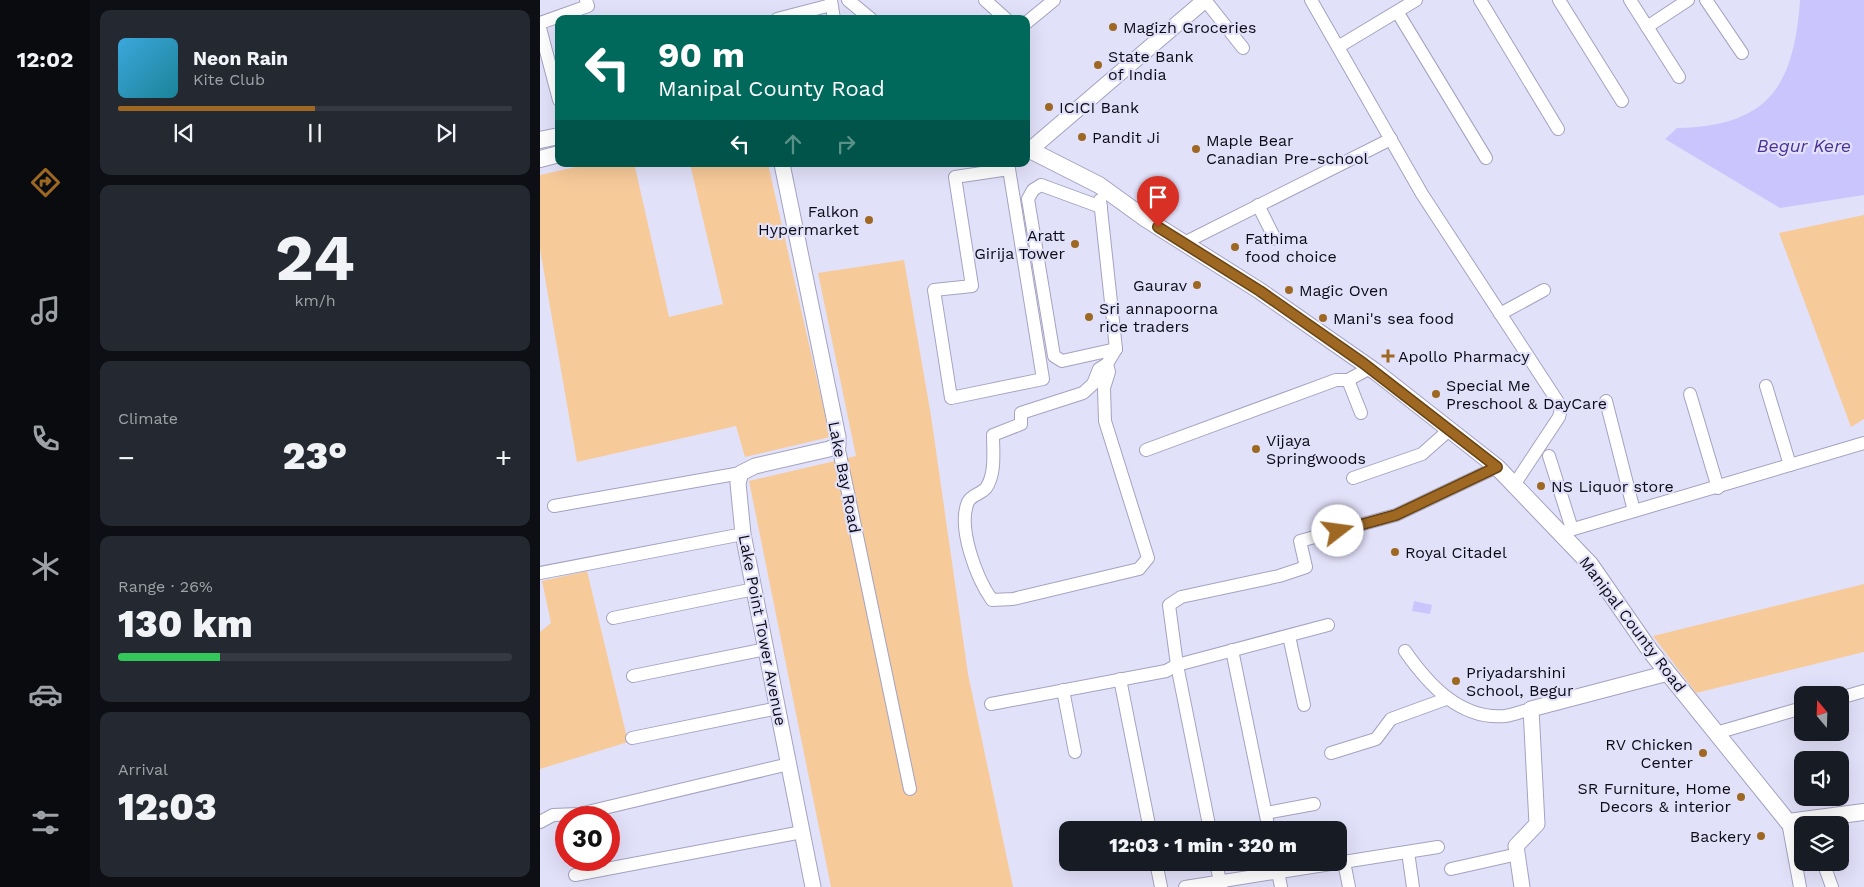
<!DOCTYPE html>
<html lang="en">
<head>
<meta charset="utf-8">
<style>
	:root { --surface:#171b24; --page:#242831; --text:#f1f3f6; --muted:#9ea1a6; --line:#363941; --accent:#9e6822 }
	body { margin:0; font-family:"Work Sans",sans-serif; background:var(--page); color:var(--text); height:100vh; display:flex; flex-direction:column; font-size:19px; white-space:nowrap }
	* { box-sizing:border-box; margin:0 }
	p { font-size:16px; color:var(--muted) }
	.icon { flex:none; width:28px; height:28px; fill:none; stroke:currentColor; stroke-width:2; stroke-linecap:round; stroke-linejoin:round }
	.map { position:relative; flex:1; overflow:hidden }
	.drawer { display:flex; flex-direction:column; gap:10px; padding:10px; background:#0d0f14; width:450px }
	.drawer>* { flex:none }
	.top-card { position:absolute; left:15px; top:15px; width:475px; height:152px; border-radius:10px; box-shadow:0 5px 20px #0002; background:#00695c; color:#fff; overflow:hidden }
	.needle { width:32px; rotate:341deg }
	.controls { position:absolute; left:1254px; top:686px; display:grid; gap:10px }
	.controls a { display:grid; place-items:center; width:55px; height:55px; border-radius:10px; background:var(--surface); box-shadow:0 5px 20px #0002; font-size:25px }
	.speed { position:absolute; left:15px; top:806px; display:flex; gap:10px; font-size:25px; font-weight:700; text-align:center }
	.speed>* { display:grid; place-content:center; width:65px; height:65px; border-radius:50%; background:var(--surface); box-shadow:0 5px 20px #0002; line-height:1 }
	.speed .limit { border:8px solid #d22; background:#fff; color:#111 }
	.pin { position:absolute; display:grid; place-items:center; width:42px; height:42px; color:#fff; margin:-51px -21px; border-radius:50% 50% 50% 0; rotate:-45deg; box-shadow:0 0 5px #0007 }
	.pin .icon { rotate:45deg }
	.me { position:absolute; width:55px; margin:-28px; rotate:75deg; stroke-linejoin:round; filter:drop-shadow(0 0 4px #0008) }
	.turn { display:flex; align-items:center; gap:18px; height:105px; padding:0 20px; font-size:22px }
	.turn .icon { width:65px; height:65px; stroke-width:2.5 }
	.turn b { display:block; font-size:35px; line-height:42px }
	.lanes { display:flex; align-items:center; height:48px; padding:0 20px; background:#0003; justify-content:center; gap:25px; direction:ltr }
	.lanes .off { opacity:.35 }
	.big { font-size:38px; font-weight:800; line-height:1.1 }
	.drawer .tile { flex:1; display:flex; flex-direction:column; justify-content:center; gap:8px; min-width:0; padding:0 18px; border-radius:10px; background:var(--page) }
	.drawer .dial { align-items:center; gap:0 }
	.dial b { font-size:65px; line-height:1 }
	.song { display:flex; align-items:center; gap:15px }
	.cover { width:60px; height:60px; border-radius:8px; background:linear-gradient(135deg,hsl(200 70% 55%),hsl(190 70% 35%)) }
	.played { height:5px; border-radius:2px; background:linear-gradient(90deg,var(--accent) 50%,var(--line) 50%) }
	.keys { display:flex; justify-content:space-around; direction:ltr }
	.heat { display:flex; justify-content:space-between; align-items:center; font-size:28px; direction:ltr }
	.charge { height:8px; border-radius:4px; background:linear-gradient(90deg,#34c759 26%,var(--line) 0) }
	.trip { position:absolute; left:519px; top:821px; width:288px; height:50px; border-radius:10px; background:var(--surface); box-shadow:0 5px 20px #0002; font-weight:800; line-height:50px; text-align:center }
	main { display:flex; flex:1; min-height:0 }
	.dock { display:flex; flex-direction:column; width:90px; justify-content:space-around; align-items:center; background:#090b0e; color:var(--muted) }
	.dock .icon { width:35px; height:35px }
	.dock .selected { color:var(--accent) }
	.dock b { font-size:22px; color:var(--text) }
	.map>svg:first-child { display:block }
	.green { fill:#f7ca9a }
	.water { fill:#cac5fd }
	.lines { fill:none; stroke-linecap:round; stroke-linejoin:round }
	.minor-casing { stroke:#a4a2c0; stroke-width:14 }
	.tertiary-casing { stroke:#a4a2c0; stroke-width:17 }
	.secondary-casing { stroke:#a4a2c0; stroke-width:18 }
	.minor { stroke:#fff; stroke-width:12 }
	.tertiary { stroke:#fff; stroke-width:15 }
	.secondary { stroke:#fff; stroke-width:16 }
	.route-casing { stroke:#674416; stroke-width:12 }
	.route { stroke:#9e6822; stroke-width:9 }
	.poi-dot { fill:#9e6822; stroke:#e2e1fa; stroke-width:2 }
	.labels { text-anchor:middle; stroke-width:4.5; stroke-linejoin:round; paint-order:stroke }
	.poi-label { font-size:16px; fill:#0d0c16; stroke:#e2e1fa; text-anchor:start }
	.street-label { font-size:16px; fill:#0d0c16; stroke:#e2e1fa }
	.water-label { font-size:18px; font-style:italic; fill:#4b3198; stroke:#e2e1fa }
</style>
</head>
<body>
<main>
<nav class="dock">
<b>12:02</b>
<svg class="icon selected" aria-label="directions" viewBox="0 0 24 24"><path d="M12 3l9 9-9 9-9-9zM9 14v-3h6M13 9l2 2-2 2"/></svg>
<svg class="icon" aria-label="music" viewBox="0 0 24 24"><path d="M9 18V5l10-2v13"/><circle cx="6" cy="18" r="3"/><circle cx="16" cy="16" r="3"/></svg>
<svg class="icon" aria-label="phone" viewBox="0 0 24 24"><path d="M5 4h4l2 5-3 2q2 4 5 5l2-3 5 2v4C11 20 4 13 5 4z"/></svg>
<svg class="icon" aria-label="climate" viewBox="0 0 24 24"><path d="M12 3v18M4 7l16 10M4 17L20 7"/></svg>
<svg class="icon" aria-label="car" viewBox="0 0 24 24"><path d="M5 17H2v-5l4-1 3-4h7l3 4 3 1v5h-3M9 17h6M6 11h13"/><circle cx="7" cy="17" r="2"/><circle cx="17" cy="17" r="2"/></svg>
<svg class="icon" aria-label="filters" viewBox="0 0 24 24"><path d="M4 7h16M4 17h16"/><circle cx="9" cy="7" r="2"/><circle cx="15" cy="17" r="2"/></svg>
</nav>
<section class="drawer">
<div class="tile">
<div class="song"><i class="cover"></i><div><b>Neon Rain</b><p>Kite Club</p></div></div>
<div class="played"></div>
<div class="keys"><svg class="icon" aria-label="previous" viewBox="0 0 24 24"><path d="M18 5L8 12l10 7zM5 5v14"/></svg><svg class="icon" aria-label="pause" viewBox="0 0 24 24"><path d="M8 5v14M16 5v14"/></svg><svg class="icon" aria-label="next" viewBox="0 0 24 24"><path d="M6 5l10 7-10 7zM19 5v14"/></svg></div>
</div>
<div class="tile dial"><b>24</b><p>km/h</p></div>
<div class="tile"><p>Climate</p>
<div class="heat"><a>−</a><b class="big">23°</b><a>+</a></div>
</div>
<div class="tile"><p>Range · 26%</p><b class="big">130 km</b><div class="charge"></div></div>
<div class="tile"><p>Arrival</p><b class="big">12:03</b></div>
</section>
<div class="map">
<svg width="1324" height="887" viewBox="0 0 1324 887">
	<rect width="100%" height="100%" fill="#e2e1fa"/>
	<g class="green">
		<polygon points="150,164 228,164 290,437 205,457 196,426 37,462 0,249 0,175 44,165 95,167 129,317 183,304"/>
		<polygon points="1324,215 1324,419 1311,427 1239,233"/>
		<polygon points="364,260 391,416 428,674 473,887 291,887 209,481 316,456 278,273"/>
		<polygon points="47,571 88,742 0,769 0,632 11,623 2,581"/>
		<polygon points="1324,584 1324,652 1156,693 1113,636"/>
	</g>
	<g class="water">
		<path d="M1260,0H1324V195L1240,208L1125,139L1137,128C1229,126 1254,86 1260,0Z"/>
		<polygon points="874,601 892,605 890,614 872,611"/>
	</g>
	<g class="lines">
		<defs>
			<g id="minor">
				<polyline points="291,0 294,19"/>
				<polyline points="308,0 331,19"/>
				<polyline points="445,0 466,19"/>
				<polyline points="665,0 703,48"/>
				<polyline points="771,0 882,194 1018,402 1021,409 1019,417 974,485"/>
				<polyline points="940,0 1018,129"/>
				<polyline points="1019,0 1082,101"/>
				<polyline points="1090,0 1139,77"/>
				<polyline points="1166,0 1202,53"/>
				<polyline points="858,13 946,158"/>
				<polyline points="237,19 291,5"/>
				<polyline points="0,23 48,6 46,0"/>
				<polyline points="486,23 514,0"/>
				<polyline points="1107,27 1148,0"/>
				<polyline points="0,28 19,100"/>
				<polyline points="798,47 876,0"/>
				<polyline points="468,164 469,169 503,379 411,398 394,290 432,286 415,177 469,169"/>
				<polyline points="560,200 576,349"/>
				<polyline points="718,205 735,239"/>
				<polyline points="561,207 501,185 493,190 488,199 514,356 522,361 576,349"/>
				<polyline points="644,243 851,139"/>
				<polyline points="960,314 1004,290"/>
				<path d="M567,364L569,372L564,388L565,421L608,558L599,569L473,599L452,600C437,579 417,528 428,502C431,495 441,494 446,488C456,474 453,451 453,435L481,424V413L543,393L553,384L559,369L567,364L576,349"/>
				<polyline points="808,380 821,413"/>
				<polyline points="1226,386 1250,465"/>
				<polyline points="1150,394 1178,488"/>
				<polyline points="1066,401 1094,511"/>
				<polyline points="298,445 370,789"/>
				<polyline points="606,450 796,380 808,380 830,368"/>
				<polyline points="1009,456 1032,529"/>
				<polyline points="813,478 882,454 909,430"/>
				<polyline points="14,506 201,473"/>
				<polyline points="1020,533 1324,443"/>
				<polyline points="0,573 203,534"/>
				<polyline points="73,618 214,589"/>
				<polyline points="749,636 764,705"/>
				<polyline points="692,650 729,830"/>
				<path d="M865,651C888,684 920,720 965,716C973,715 983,711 991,709"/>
				<polyline points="93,676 226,649"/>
				<polyline points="580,679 610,830"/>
				<polyline points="523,690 535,752"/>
				<polyline points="1300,698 1324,691"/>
				<polyline points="451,704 626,671 637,665 788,625"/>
				<polyline points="1176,733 1262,708"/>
				<polyline points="92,738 238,708"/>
				<polyline points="791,753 836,739 851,719 906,699"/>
				<polyline points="726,813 774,804"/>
				<polyline points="0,822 13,815 39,814 249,764"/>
				<polyline points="1248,822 1260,887"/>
				<polyline points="670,830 637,665 629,605 641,597 739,576 766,567 760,541 856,515 957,467"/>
				<polyline points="868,852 873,887"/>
				<polyline points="616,862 621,887"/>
				<polyline points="676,862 681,887"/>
				<polyline points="736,862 741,887"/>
				<polyline points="804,862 809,887"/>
				<polyline points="1283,862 1292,887"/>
				<polyline points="911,869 978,854"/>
				<polyline points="35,875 262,832"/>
				<polyline points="645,887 898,847"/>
			</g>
			<g id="tertiary">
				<polyline points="491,149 665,0"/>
				<polyline points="242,164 298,437 298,445 289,449 215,466 201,473 198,483 203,534 273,887"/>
				<polyline points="982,887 976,846 997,824 991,709 1128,673"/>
			</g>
			<g id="secondary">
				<polyline points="0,140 19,136"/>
				<polyline points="486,148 559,185 606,219 720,291 836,372 957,467 1050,564 1111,652 1248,822 1324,812"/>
				<polyline points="0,159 19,154"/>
			</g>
		</defs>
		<use href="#minor" class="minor-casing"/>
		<use href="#tertiary" class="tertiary-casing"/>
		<use href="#secondary" class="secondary-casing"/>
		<use href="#minor" class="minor"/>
		<use href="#tertiary" class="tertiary"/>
		<use href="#secondary" class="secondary"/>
	</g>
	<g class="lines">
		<defs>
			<polyline id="route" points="618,227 720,291 823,363 957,467 856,515 798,531"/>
		</defs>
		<use href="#route" class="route-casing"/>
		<use href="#route" class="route"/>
	</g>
	<g class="poi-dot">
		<circle cx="573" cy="27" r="5"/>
		<circle cx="558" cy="65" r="5"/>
		<circle cx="509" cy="107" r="5"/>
		<circle cx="542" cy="137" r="5"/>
		<circle cx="656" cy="149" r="5"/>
		<circle cx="329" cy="220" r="5"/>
		<circle cx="535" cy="244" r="5"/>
		<circle cx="695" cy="247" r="5"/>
		<circle cx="657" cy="285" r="5"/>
		<circle cx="749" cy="290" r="5"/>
		<circle cx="549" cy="317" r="5"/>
		<circle cx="783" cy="318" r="5"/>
		<path d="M845.5 348.5h5v5h5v5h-5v5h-5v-5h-5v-5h5z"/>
		<circle cx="896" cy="394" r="5"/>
		<circle cx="716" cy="449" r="5"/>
		<circle cx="1001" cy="486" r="5"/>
		<circle cx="855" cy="552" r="5"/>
		<circle cx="916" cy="681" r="5"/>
		<circle cx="1163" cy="753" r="5"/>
		<circle cx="1201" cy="797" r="5"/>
		<circle cx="1221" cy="836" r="5"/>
	</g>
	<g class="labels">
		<g class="poi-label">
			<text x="583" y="33">Magizh Groceries</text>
			<text x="568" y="62">State Bank<tspan x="568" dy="18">of India</tspan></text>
			<text x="519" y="113">ICICI Bank</text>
			<text x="552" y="143">Pandit Ji</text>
			<text x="666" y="146">Maple Bear<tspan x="666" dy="18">Canadian Pre-school</tspan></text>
			<text x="319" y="217" text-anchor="end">Falkon<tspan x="319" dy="18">Hypermarket</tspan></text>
			<text x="525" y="241" text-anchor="end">Aratt<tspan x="525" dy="18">Girija Tower</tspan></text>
			<text x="705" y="244">Fathima<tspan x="705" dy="18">food choice</tspan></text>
			<text x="647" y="291" text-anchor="end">Gaurav</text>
			<text x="759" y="296">Magic Oven</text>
			<text x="559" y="314">Sri annapoorna<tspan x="559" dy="18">rice traders</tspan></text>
			<text x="793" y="324">Mani's sea food</text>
			<text x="858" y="362">Apollo Pharmacy</text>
			<text x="906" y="391">Special Me<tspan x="906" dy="18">Preschool &amp; DayCare</tspan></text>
			<text x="726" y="446">Vijaya<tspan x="726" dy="18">Springwoods</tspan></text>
			<text x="1011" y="492">NS Liquor store</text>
			<text x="865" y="558">Royal Citadel</text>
			<text x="926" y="678">Priyadarshini<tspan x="926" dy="18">School, Begur</tspan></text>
			<text x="1153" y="750" text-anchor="end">RV Chicken<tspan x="1153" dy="18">Center</tspan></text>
			<text x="1191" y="794" text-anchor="end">SR Furniture, Home<tspan x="1191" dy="18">Decors &amp; interior</tspan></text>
			<text x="1211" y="842" text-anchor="end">Backery</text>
		</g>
		<g class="street-label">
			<text transform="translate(305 477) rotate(79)" y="6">Lake Bay Road</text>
			<text transform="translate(1093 624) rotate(53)" y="6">Manipal County Road</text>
			<text transform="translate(223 630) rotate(79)" y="6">Lake Point Tower Avenue</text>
		</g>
		<g class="water-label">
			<text x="1264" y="152">Begur Kere</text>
		</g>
	</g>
</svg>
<div class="controls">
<a><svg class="needle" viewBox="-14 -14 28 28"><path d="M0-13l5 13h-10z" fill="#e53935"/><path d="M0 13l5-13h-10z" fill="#9ea1a6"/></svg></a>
<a><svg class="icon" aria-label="sound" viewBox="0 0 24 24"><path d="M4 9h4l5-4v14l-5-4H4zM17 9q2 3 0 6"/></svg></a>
<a><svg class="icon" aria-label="layers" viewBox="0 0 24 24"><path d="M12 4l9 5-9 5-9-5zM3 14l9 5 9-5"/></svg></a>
</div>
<div class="speed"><div class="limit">30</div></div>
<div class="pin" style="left:618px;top:227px;background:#d93025"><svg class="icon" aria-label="arrive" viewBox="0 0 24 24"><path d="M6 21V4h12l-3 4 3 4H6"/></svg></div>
<svg class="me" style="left:798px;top:531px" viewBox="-20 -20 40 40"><circle r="19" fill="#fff"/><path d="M0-13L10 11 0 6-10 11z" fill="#9e6822"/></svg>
<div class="trip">12:03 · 1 min · 320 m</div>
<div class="top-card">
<div class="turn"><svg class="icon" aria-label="left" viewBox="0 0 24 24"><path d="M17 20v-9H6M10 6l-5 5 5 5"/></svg><div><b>90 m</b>Manipal County Road</div></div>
<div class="lanes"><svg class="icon" aria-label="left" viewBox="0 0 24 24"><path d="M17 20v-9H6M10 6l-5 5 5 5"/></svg><svg class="icon off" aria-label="ahead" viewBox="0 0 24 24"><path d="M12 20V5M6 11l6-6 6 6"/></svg><svg class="icon off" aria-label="right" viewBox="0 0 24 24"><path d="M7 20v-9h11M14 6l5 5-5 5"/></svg></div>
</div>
</div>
</main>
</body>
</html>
